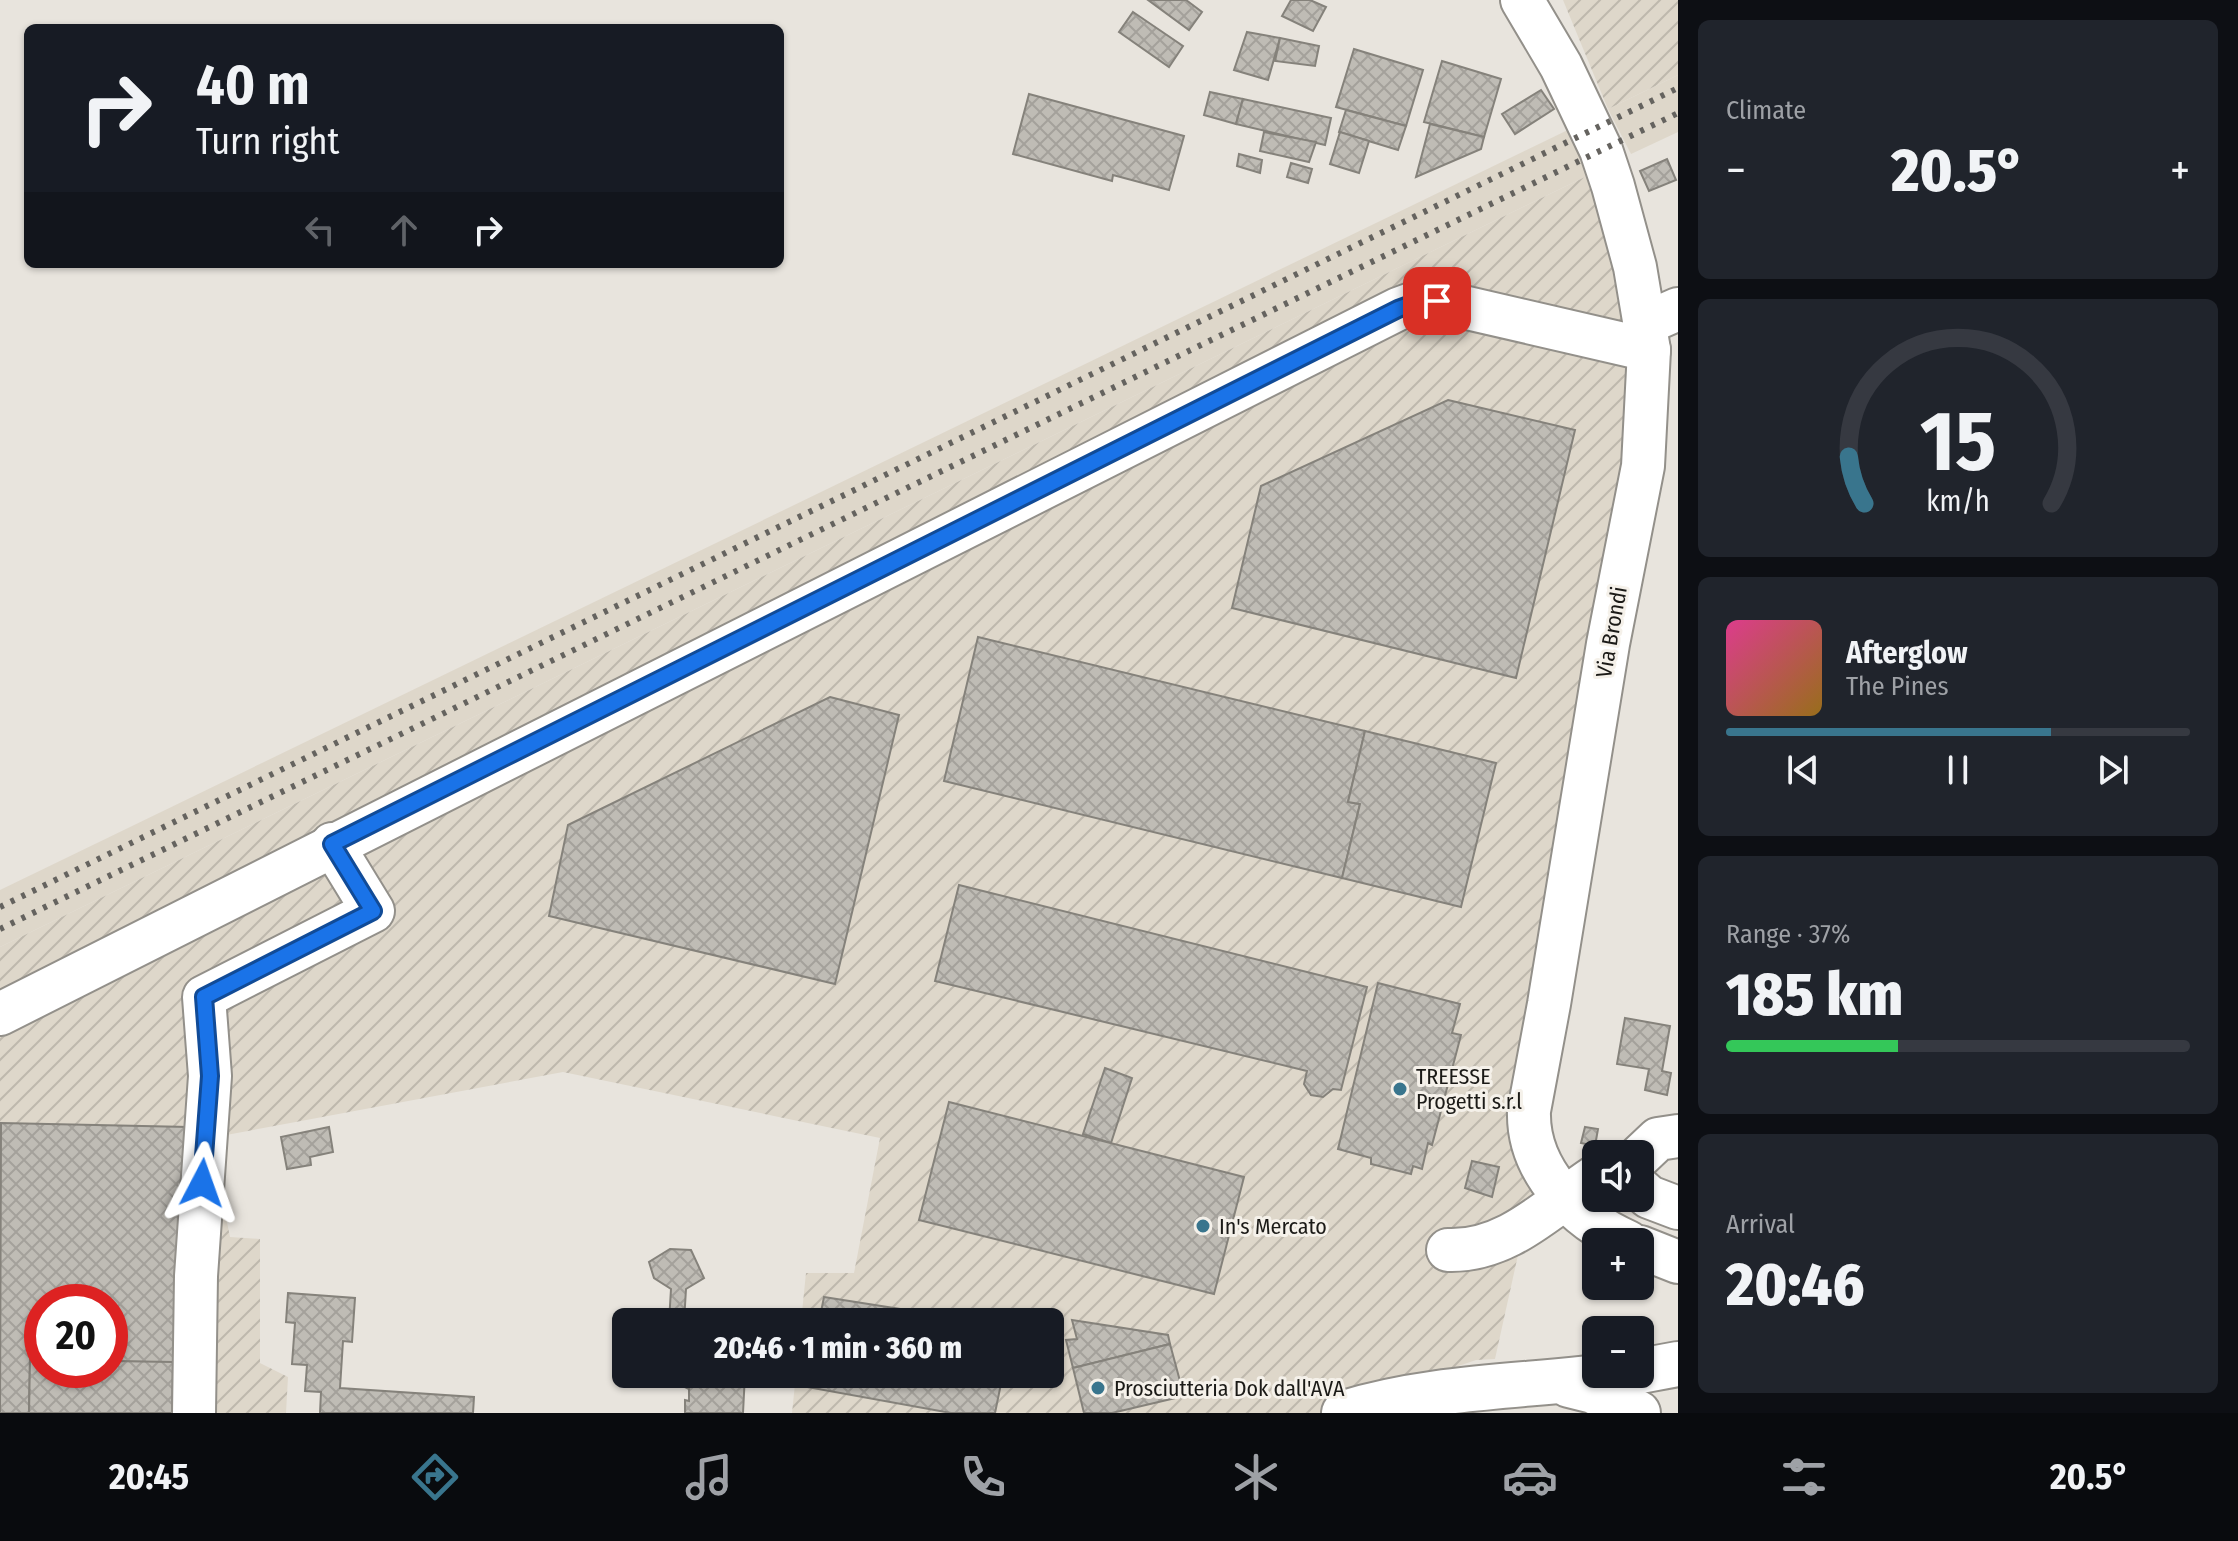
<!DOCTYPE html>
<html lang="en">
<head>
<meta charset="utf-8">
<style>
	:root { --surface:#171b24; --page:#20242c; --text:#f1f3f6; --muted:#9ea1a6; --line:#363941; --accent:#39758d }
	body { margin:0; font-family:"Fira Sans Condensed",sans-serif; background:var(--page); color:var(--text); height:100vh; display:flex; flex-direction:column; font-size:30px; white-space:nowrap }
	* { box-sizing:border-box; margin:0 }
	p { font-size:26px; color:var(--muted) }
	.icon { flex:none; width:44px; height:44px; fill:none; stroke:currentColor; stroke-width:2; stroke-linecap:round; stroke-linejoin:round }
	.map { position:relative; flex:1; overflow:hidden }
	.side { display:flex; flex-direction:column; gap:20px; padding:20px; background:#0d0f14; width:560px }
	.side>* { flex:none }
	.guide { position:absolute; left:24px; top:24px; width:760px; height:244px; border-radius:12px; box-shadow:0 2px 6px #0004; background:#171b24; color:var(--text); overflow:hidden }
	.buttons { position:absolute; left:1582px; top:1140px; display:grid; gap:16px }
	.buttons a { display:grid; place-items:center; width:72px; height:72px; border-radius:12px; background:var(--surface); box-shadow:0 2px 6px #0004; font-size:40px }
	.speed { position:absolute; left:24px; top:1284px; display:flex; gap:16px; font-size:40px; font-weight:700; text-align:center }
	.speed>* { display:grid; place-content:center; width:104px; height:104px; border-radius:50%; background:var(--surface); box-shadow:0 2px 6px #0004; line-height:1 }
	.speed .limit { border:12px solid #d22; background:#fff; color:#111 }
	.pin { position:absolute; display:grid; place-items:center; width:68px; height:68px; color:#fff; margin:-34px; border-radius:16px; box-shadow:0 4px 12px #0006 }
	.me { position:absolute; width:88px; margin:-44px; rotate:4deg; stroke-linejoin:round; filter:drop-shadow(0 0 6px #0008) }
	.turn { display:flex; align-items:center; gap:28px; height:168px; padding:0 40px; font-size:36px }
	.turn .icon { width:104px; height:104px; stroke-width:2.5 }
	.turn b { display:block; font-size:56px; line-height:68px }
	.lanes { display:flex; align-items:center; height:76px; padding:0 40px; background:#0003; justify-content:center; gap:40px; direction:ltr }
	.lanes .off { opacity:.35 }
	.big { font-size:60px; font-weight:800; line-height:1.1 }
	.side .tile { flex:1; display:flex; flex-direction:column; justify-content:center; gap:12px; min-width:0; padding:0 28px; border-radius:12px; background:var(--page) }
	.side .dial { align-items:center; gap:0 }
	.dial svg { height:208px; overflow:visible; fill:none; stroke:var(--line); stroke-width:7; stroke-linecap:round; text-anchor:middle }
	.dial text { fill:var(--text); stroke:none }
	.song { display:flex; align-items:center; gap:24px }
	.cover { width:96px; height:96px; border-radius:12px; background:linear-gradient(135deg,hsl(330 70% 55%),hsl(40 70% 35%)) }
	.played { height:8px; border-radius:4px; background:linear-gradient(90deg,var(--accent) 70%,var(--line) 70%) }
	.keys { display:flex; justify-content:space-around; direction:ltr }
	.heat { display:flex; justify-content:space-between; align-items:center; font-size:44px; direction:ltr }
	.charge { height:12px; border-radius:6px; background:linear-gradient(90deg,#34c759 37%,var(--line) 0) }
	.trip { position:absolute; left:612px; top:1308px; width:452px; height:80px; border-radius:12px; background:var(--surface); box-shadow:0 2px 6px #0004; font-weight:800; line-height:80px; text-align:center }
	.tab-bar { display:flex; height:128px; justify-content:space-around; align-items:center; background:#090b0e; color:var(--muted) }
	.tab-bar .icon { width:56px; height:56px }
	.tab-bar .active { color:var(--accent) }
	.tab-bar b { font-size:36px; color:var(--text) }
	main { display:flex; flex:1; min-height:0 }
	.map>svg:first-child { display:block }
	.built { fill:#ded7ca }
	.industrial { fill:url(#industrial-furrows); fill-rule:evenodd }
	.building { fill:url(#building-cross-hatch); stroke:#85827b; stroke-width:2 }
	.lines { fill:none; stroke-linecap:round; stroke-linejoin:round }
	.minor-casing { stroke:#93908a; stroke-width:46 }
	.major-casing { stroke:#93908a; stroke-width:48 }
	.minor { stroke:#fff; stroke-width:42 }
	.major { stroke:#fff; stroke-width:44 }
	.rail { stroke:#65635f; stroke-width:6; stroke-dasharray:4 8; stroke-linecap:butt }
	.route-casing { stroke:#114b97; stroke-width:20 }
	.route { stroke:#1a73e8; stroke-width:14 }
	.poi-dot { fill:#39758d; stroke:#f5f1ea; stroke-width:3 }
	.labels { text-anchor:middle; stroke-width:6; stroke-linejoin:round; paint-order:stroke }
	.street-label { font-size:22px; fill:#1b1a17; stroke:#f5f1ea }
	.poi-label { font-size:22px; fill:#1b1a17; stroke:#f5f1ea; text-anchor:start }
</style>
</head>
<body>
<main>
<div class="map">
<svg width="1678" height="1413" viewBox="0 0 1678 1413">
	<defs>
		<pattern id="industrial-furrows" width="10" height="10" patternUnits="userSpaceOnUse" patternTransform="scale(2)"><rect width="10" height="10" fill="#ded7ca"/><path d="M-1 1l2-2M0 10L10 0M9 11l2-2" fill="none" stroke="#beb8ad"/></pattern>
		<pattern id="building-cross-hatch" width="8" height="8" patternUnits="userSpaceOnUse" patternTransform="scale(2)"><rect width="8" height="8" fill="#bfbcb5"/><path d="M0 0l8 8M0 8l8-8" fill="none" stroke="#a4a19b"/></pattern>
	</defs>
	<rect width="100%" height="100%" fill="#e8e4dd"/>
	<g class="built">
		<polygon points="1678,75 1678,132 1631,154 1608,109"/>
		<polygon points="1574,127 1589,175 0,947 0,890"/>
	</g>
	<g class="industrial">
		<polygon points="1563,0 1678,0 1678,75 1608,109"/>
		<path d="M1589,175L1624,271L1642,375L1541,1151L1495,1359L1476,1360L1321,1413H792L796,1374H1050V1322H801L806,1273H854L880,1138L563,1072L210,1138L230,1237L260,1239V1363L288,1377L286,1413H0V947ZM42,1302H110V1370H42Z"/>
	</g>
	<g class="building">
		<polygon points="1148,0 1186,0 1202,12 1189,30"/>
		<polygon points="1291,0 1310,0 1326,7 1313,31 1282,16"/>
		<polygon points="1133,12 1183,46 1169,67 1119,32"/>
		<polygon points="1247,32 1280,38 1268,80 1234,70"/>
		<polygon points="1280,38 1319,46 1315,66 1275,61"/>
		<polygon points="1354,49 1423,70 1406,126 1336,107"/>
		<polygon points="1442,61 1501,79 1484,137 1424,122"/>
		<polygon points="1541,90 1554,109 1515,134 1502,114"/>
		<polygon points="1210,92 1243,99 1236,124 1204,115"/>
		<polygon points="1029,94 1184,136 1169,190 1113,175 1112,181 1013,154"/>
		<polygon points="1243,99 1331,118 1325,145 1236,124"/>
		<polygon points="1346,110 1406,126 1398,150 1339,132"/>
		<polygon points="1430,124 1484,137 1481,149 1416,177"/>
		<polygon points="1264,132 1316,142 1309,162 1260,151"/>
		<polygon points="1340,132 1369,141 1359,173 1330,164"/>
		<polygon points="1239,154 1262,160 1260,173 1237,166"/>
		<polygon points="1667,159 1676,180 1649,191 1640,171"/>
		<polygon points="1291,163 1312,169 1308,183 1287,177"/>
		<polygon points="1448,400 1575,430 1516,678 1232,608 1261,486"/>
		<polygon points="978,637 1365,731 1348,802 1360,804 1342,878 944,781"/>
		<polygon points="830,697 899,715 835,984 549,916 568,825"/>
		<polygon points="1365,731 1496,763 1461,907 1342,878 1360,804 1348,802"/>
		<polygon points="959,885 1367,987 1341,1090 1333,1089 1323,1097 1311,1095 1304,1084 1307,1071 935,981"/>
		<polygon points="1378,983 1460,1004 1452,1033 1461,1035 1432,1145 1428,1143 1422,1169 1413,1166 1411,1174 1371,1164 1371,1158 1338,1149"/>
		<polygon points="1625,1018 1670,1026 1662,1071 1671,1073 1667,1095 1645,1090 1649,1069 1617,1064"/>
		<polygon points="1105,1068 1132,1078 1111,1143 1083,1134"/>
		<polygon points="949,1102 1244,1177 1214,1294 919,1220"/>
		<polygon points="1,1123 189,1127 183,1363 110,1361 110,1302 42,1302 42,1359 30,1359 29,1413 0,1413"/>
		<polygon points="329,1127 333,1152 310,1157 311,1165 287,1169 281,1137"/>
		<polygon points="1585,1127 1598,1129 1595,1146 1581,1143"/>
		<polygon points="1472,1161 1499,1167 1492,1197 1465,1188"/>
		<polygon points="670,1249 691,1250 704,1278 686,1289 684,1322 669,1322 671,1289 654,1278 649,1262"/>
		<polygon points="288,1293 355,1298 352,1342 343,1341 340,1388 474,1397 473,1413 320,1413 321,1392 305,1391 307,1365 292,1364 295,1323 286,1322"/>
		<polygon points="824,1297 983,1322 819,1322"/>
		<polygon points="1072,1320 1168,1335 1170,1344 1073,1368 1066,1340 1077,1339"/>
		<polygon points="621,1327 626,1327 626,1374 618,1373"/>
		<polygon points="1170,1344 1184,1396 1112,1413 1084,1413 1073,1368"/>
		<polygon points="30,1359 42,1359 42,1370 110,1370 110,1361 173,1362 172,1413 29,1413"/>
		<polygon points="630,1374 745,1374 743,1413 685,1413 685,1400 689,1401 689,1389 662,1376"/>
		<polygon points="809,1374 1003,1374 995,1413 951,1413 807,1387"/>
	</g>
	<g class="lines">
		<defs>
			<g id="minor">
				<path d="M1522,0L1561,66L1601,150L1613,186L1635,267L1649,350L1643,466L1608,644L1549,1004L1529,1111C1527,1171 1577,1220 1628,1242"/>
				<polyline points="1644,324 1678,309"/>
				<polyline points="0,1014 1398,309 1417,302 1437,301 1649,350"/>
				<polyline points="1640,1156 1658,1139 1678,1136"/>
				<polyline points="1640,1189 1649,1197 1678,1208"/>
				<polyline points="1640,1247 1678,1262"/>
				<path d="M1448,1250C1508,1252 1550,1206 1596,1176"/>
				<polyline points="194,1413 196,1276 210,1076 204,997 373,911 332,844"/>
			</g>
			<g id="major">
				<polyline points="1640,1371 1678,1364"/>
				<polyline points="1569,1385 1593,1391 1638,1413"/>
				<path d="M1344,1413C1435,1385 1529,1387 1622,1374"/>
			</g>
		</defs>
		<use href="#minor" class="minor-casing"/>
		<use href="#major" class="major-casing"/>
		<use href="#minor" class="minor"/>
		<use href="#major" class="major"/>
		<g class="rail">
			<polyline points="0,907 1678,88"/>
			<polyline points="0,929 1678,113"/>
		</g>
	</g>
	<g class="lines">
		<defs>
			<polyline id="route" points="202,1183 210,1076 204,997 373,911 332,844 1398,309 1417,302 1437,301"/>
		</defs>
		<use href="#route" class="route-casing"/>
		<use href="#route" class="route"/>
	</g>
	<g class="poi-dot">
		<circle cx="1400" cy="1089" r="8"/>
		<circle cx="1203" cy="1226" r="8"/>
		<circle cx="1098" cy="1388" r="8"/>
	</g>
	<g class="labels">
		<g class="street-label">
			<text transform="translate(1611 632) rotate(-80)" y="8">Via Brondi</text>
		</g>
		<g class="poi-label">
			<text x="1416" y="1084">TREESSE<tspan x="1416" dy="25">Progetti s.r.l</tspan></text>
			<text x="1219" y="1234">In's Mercato</text>
			<text x="1114" y="1396">Prosciutteria Dok dall'AVA</text>
		</g>
	</g>
</svg>
<div class="buttons">
<a><svg class="icon" aria-label="sound" viewBox="0 0 24 24"><path d="M4 9h4l5-4v14l-5-4H4zM17 9q2 3 0 6"/></svg></a>
<a>+</a>
<a>−</a>
</div>
<div class="speed"><div class="limit">20</div></div>
<div class="pin" style="left:1437px;top:301px;background:#d93025"><svg class="icon" aria-label="arrive" viewBox="0 0 24 24"><path d="M6 21V4h12l-3 4 3 4H6"/></svg></div>
<svg class="me" style="left:202px;top:1183px" viewBox="-20 -20 40 40"><path d="M0-17L14 15 0 8-14 15z" fill="#1a73e8" stroke="#fff" stroke-width="4"/></svg>
<div class="trip">20:46 · 1 min · 360 m</div>
<div class="guide">
<div class="turn"><svg class="icon" aria-label="right" viewBox="0 0 24 24"><path d="M7 20v-9h11M14 6l5 5-5 5"/></svg><div><b>40 m</b>Turn right</div></div>
<div class="lanes"><svg class="icon off" aria-label="left" viewBox="0 0 24 24"><path d="M17 20v-9H6M10 6l-5 5 5 5"/></svg><svg class="icon off" aria-label="ahead" viewBox="0 0 24 24"><path d="M12 20V5M6 11l6-6 6 6"/></svg><svg class="icon" aria-label="right" viewBox="0 0 24 24"><path d="M7 20v-9h11M14 6l5 5-5 5"/></svg></div>
</div>
</div>
<section class="side">
<div class="tile"><p>Climate</p>
<div class="heat"><a>−</a><b class="big">20.5°</b><a>+</a></div>
</div>
<div class="tile dial"><svg viewBox="0 0 100 80">
<path d="M14 69A42 42 0 1 1 86 69"/>
<path d="M14 69A42 42 0 0 1 8 51" stroke="#39758d"/>
<text x="50" y="56" font-size="32" font-weight="700">15</text>
<text x="50" y="72" font-size="11">km/h</text>
</svg></div>
<div class="tile">
<div class="song"><i class="cover"></i><div><b>Afterglow</b><p>The Pines</p></div></div>
<div class="played"></div>
<div class="keys"><svg class="icon" aria-label="previous" viewBox="0 0 24 24"><path d="M18 5L8 12l10 7zM5 5v14"/></svg><svg class="icon" aria-label="pause" viewBox="0 0 24 24"><path d="M8 5v14M16 5v14"/></svg><svg class="icon" aria-label="next" viewBox="0 0 24 24"><path d="M6 5l10 7-10 7zM19 5v14"/></svg></div>
</div>
<div class="tile"><p>Range · 37%</p><b class="big">185 km</b><div class="charge"></div></div>
<div class="tile"><p>Arrival</p><b class="big">20:46</b></div>
</section>
</main>
<nav class="tab-bar">
<b>20:45</b>
<svg class="icon active" aria-label="directions" viewBox="0 0 24 24"><path d="M12 3l9 9-9 9-9-9zM9 14v-3h6M13 9l2 2-2 2"/></svg>
<svg class="icon" aria-label="music" viewBox="0 0 24 24"><path d="M9 18V5l10-2v13"/><circle cx="6" cy="18" r="3"/><circle cx="16" cy="16" r="3"/></svg>
<svg class="icon" aria-label="phone" viewBox="0 0 24 24"><path d="M5 4h4l2 5-3 2q2 4 5 5l2-3 5 2v4C11 20 4 13 5 4z"/></svg>
<svg class="icon" aria-label="climate" viewBox="0 0 24 24"><path d="M12 3v18M4 7l16 10M4 17L20 7"/></svg>
<svg class="icon" aria-label="car" viewBox="0 0 24 24"><path d="M5 17H2v-5l4-1 3-4h7l3 4 3 1v5h-3M9 17h6M6 11h13"/><circle cx="7" cy="17" r="2"/><circle cx="17" cy="17" r="2"/></svg>
<svg class="icon" aria-label="filters" viewBox="0 0 24 24"><path d="M4 7h16M4 17h16"/><circle cx="9" cy="7" r="2"/><circle cx="15" cy="17" r="2"/></svg>
<b>20.5°</b>
</nav>
</body>
</html>
